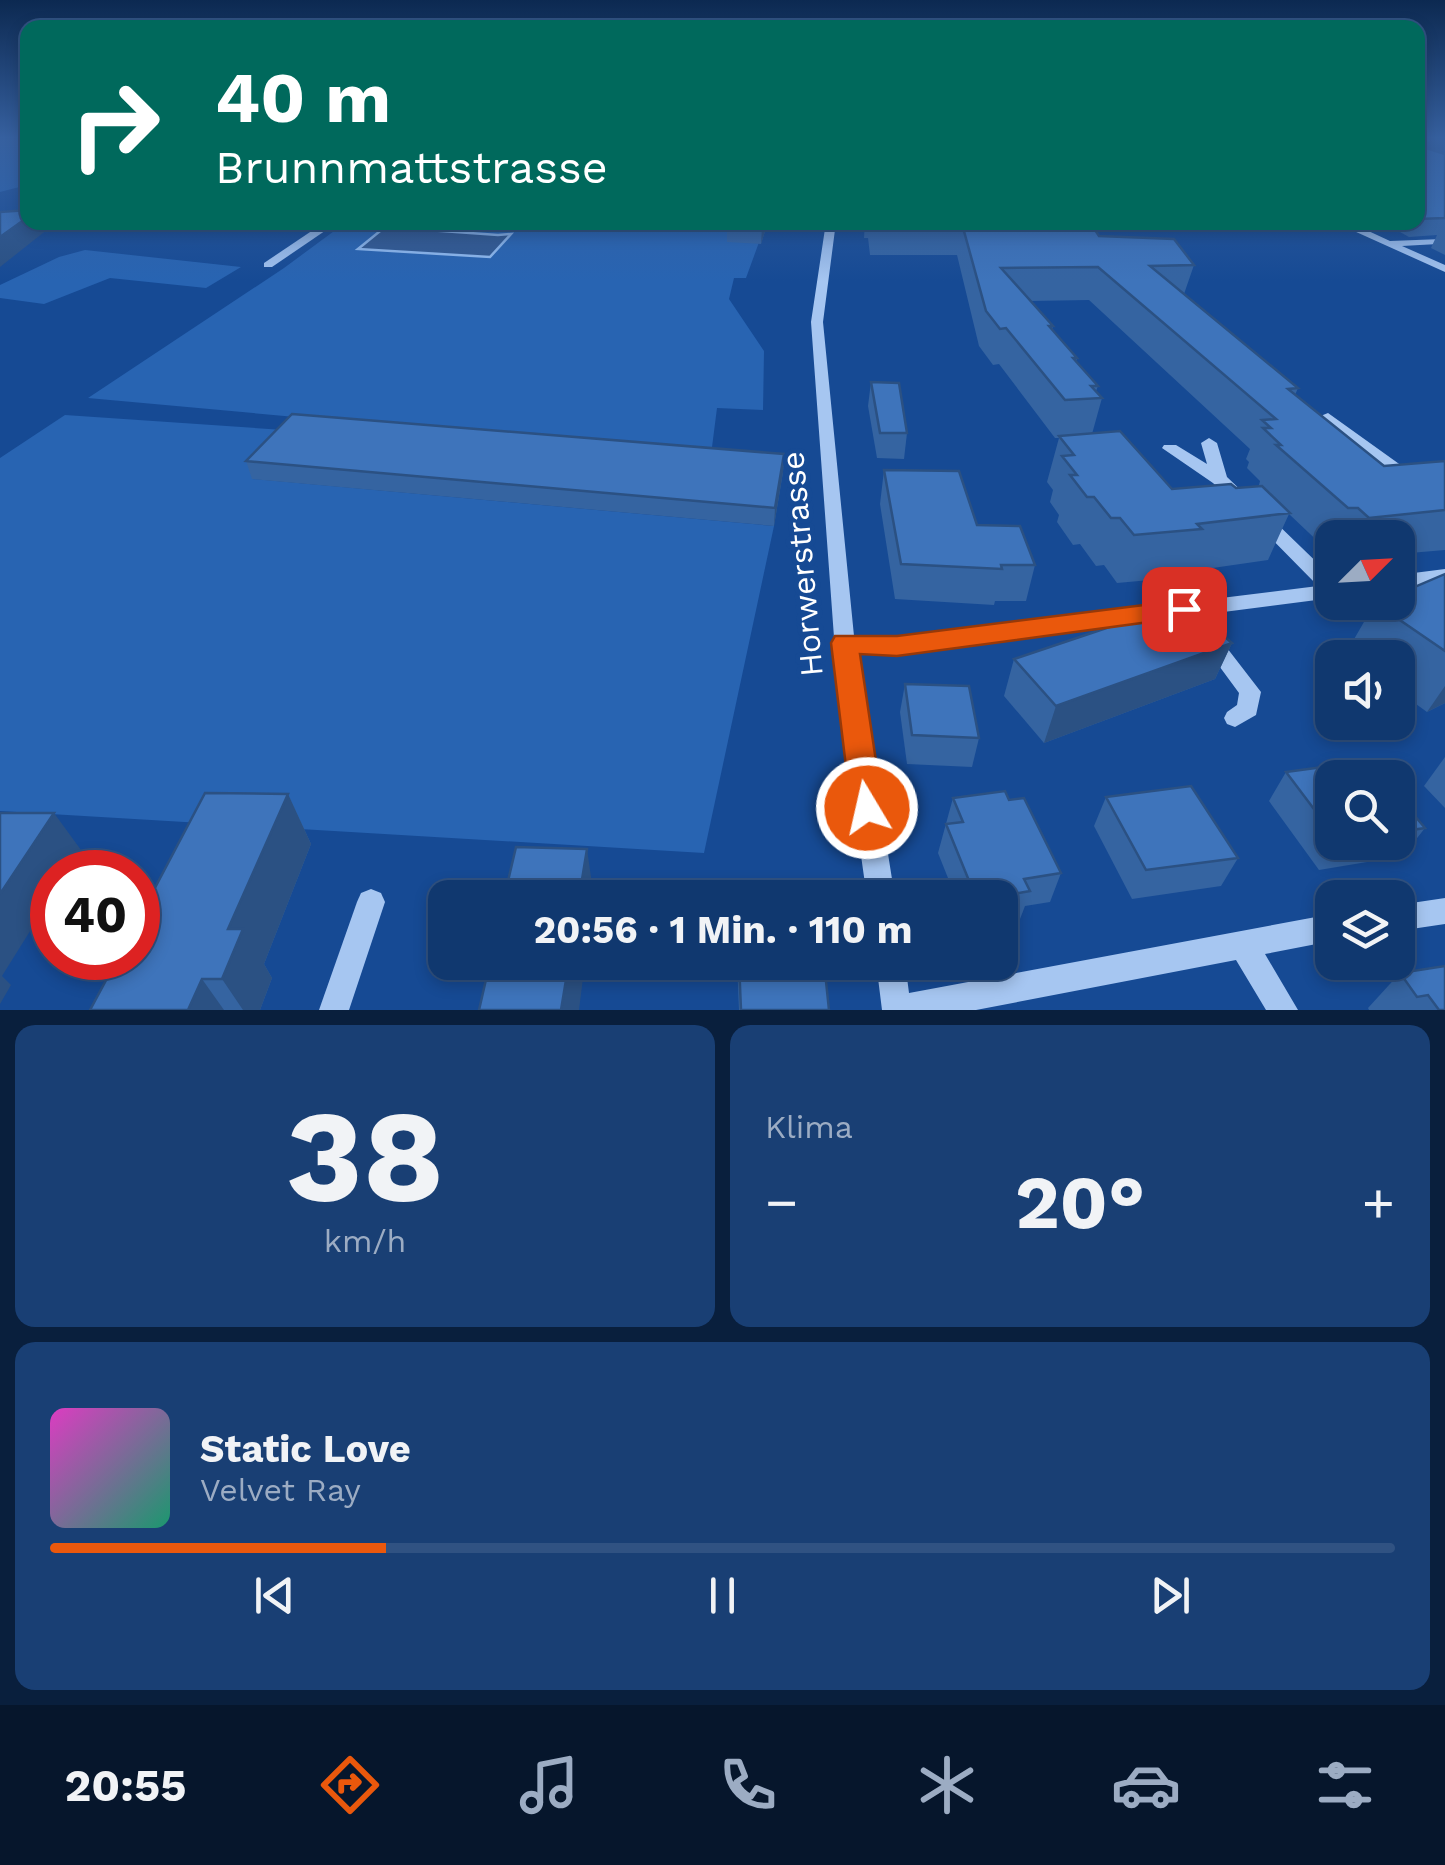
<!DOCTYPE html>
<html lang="de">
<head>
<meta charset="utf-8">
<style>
	:root { --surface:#10386f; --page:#193f74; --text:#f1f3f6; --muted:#9cacc3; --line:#305282; --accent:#ea580c }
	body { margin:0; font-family:"Work Sans",sans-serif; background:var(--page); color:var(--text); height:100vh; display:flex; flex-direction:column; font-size:38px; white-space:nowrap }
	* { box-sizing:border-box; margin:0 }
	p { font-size:32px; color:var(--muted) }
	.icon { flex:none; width:55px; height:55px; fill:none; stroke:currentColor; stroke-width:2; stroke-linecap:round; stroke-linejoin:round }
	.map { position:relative; height:1010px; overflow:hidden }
	.panel { display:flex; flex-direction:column; gap:15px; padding:15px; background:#091f3d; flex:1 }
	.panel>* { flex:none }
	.top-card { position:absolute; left:20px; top:20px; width:1405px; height:210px; border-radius:20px; box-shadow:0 5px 15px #0003,0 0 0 2px var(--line); background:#00695c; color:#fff; overflow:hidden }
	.needle { width:65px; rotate:66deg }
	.fabs { position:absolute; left:1315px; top:520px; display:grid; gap:20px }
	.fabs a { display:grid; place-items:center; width:100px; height:100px; border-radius:20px; background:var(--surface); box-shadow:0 5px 15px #0003,0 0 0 2px var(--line); font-size:50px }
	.speed { position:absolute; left:30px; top:850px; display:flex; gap:20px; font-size:50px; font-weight:700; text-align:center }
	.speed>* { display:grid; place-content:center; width:130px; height:130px; border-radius:50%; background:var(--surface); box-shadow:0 5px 15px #0003,0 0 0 2px var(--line); line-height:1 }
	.speed .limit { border:15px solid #d22; background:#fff; color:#111 }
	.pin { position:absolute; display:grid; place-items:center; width:85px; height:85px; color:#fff; margin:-42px; border-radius:20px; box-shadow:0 5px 15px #0006 }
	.me { position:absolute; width:110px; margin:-55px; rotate:351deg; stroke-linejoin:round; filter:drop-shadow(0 0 8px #0008) }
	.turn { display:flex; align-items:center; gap:35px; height:210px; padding:0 30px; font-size:45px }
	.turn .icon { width:130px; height:130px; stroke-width:2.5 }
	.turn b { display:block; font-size:70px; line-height:85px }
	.big { font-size:75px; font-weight:700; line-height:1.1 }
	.panel .tile { flex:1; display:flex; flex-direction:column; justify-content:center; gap:15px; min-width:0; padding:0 35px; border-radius:20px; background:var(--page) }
	.panel .dial { align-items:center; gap:0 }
	.dial b { font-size:130px; line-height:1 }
	.song { display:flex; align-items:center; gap:30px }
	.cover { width:120px; height:120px; border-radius:15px; background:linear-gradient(135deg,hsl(310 70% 55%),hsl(160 70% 35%)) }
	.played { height:10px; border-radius:5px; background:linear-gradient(90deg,var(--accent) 25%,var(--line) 25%) }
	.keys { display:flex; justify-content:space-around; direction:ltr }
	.heat { display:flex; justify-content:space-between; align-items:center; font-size:55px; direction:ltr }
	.panel .tiles { flex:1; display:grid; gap:15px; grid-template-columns:1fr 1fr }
	.tile:last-child { grid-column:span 2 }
	.trip { position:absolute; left:428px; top:880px; width:590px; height:100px; border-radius:20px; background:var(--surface); box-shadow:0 5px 15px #0003,0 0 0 2px var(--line); font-weight:700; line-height:100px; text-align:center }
	.menu { display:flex; height:160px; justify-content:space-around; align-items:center; background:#06162c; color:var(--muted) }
	.menu .icon { width:70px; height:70px }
	.menu .active { color:var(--accent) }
	.menu b { font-size:45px; color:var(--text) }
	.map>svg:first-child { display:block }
	.green { fill:#2864b2 }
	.water { fill:#32588f; stroke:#98c1f4; stroke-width:2.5 }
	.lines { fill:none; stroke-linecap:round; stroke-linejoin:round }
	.minor { fill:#a6c6f1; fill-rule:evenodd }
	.wall { fill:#3564a1; fill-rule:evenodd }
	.shaded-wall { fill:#2b5183 }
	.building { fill:#3e74bb; stroke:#2b5183; stroke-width:2.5 }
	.route { fill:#ea580c; stroke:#983908; stroke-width:2.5 }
	.labels { text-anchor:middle; stroke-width:10; stroke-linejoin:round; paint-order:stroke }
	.street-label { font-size:32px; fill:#fff; stroke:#164a94 }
</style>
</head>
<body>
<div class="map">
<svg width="1445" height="1010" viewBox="0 0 1445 1010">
	<rect width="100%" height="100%" fill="#164a94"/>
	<g class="green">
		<polygon points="0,139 27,139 27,185 0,192"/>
		<polygon points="345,223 766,223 746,278 734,278 729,299 764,351 763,410 717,408 711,455 88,398 284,268"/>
		<polygon points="85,250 241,267 206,288 110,278 44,304 0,298 0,285 59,257"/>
		<polygon points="65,415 298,431 253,479 774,526 704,853 0,811 0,458"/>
	</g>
	<polygon class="water" points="385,227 498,235 511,234 490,257 358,249"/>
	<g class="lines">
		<g class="minor">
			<polygon points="61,222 71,222 65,227"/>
			<polygon points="325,222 338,222 272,267 264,267 264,263"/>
			<polygon points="826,222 836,222 823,322 854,636 897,638 1318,586 1259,526 1256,522 1265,516 1271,518 1332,577 1332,598 897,654 856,651 895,898 867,898 838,692 811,322"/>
			<polygon points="1334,222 1349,222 1390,241 1442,239 1442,243 1438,244 1402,246 1445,265 1445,272"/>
			<polygon points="1328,413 1402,466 1445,483 1445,494 1390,474 1323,421 1320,418 1323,415"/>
			<polygon points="1209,438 1217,443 1227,477 1248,497 1251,501 1248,505 1236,505 1213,483 1162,448 1164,445 1176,445 1207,464 1201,443"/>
			<polygon points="1445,569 1445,581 1423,584 1445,598 1445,614 1398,587 1398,575"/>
			<polygon points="1210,632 1217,635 1261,692 1256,715 1235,727 1227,724 1224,718 1227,712 1237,705 1239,693 1200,640 1203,635"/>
			<polygon points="371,889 381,893 385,902 349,1010 319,1010 357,902 361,893"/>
			<polygon points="1445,898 1445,924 1398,931 1398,905"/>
			<polygon points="1332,914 1332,941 1265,954 1298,1010 1266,1010 1236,960 976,1010 882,1010 876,962 905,962 909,993"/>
		</g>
	</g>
	<g class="wall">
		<polygon points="1418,139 1445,139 1445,150 1438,152 1445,154 1445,255 1431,248 1437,235 1409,237 1382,222 1418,222"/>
		<polygon points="727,222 768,222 761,244 727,242"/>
		<path d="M865,222H1090L1099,236L1194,265L1184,294L1298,388L1295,395L1384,466L1445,461V550L1398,554V538H1332V549L1327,550L1289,514L1268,560L1185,572L1183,577L1117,583L1104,565L1096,566L1080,544L1073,545L1057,522L1059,515L1050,502L1053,490L1047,482L1059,438H1055L999,364L993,365L979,346L957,255H870L868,238H864ZM1089,300L1250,449L1246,459L1249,462L1247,468L1260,481L1259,485L1260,486L1236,488L1172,489L1092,434L1102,398L1096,391L1098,386L1076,362L1077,358L1052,330L1053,326L1030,301Z"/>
		<polygon points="871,382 907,433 904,459 877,458 868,406"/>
		<polygon points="784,454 783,472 774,526 252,479 246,461"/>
		<polygon points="884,470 977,525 1035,565 1026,601 995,601 994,605 895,599 880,504"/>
		<polygon points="1445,574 1445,703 1427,712 1398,691 1398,658 1352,658 1346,653 1375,603"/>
		<polygon points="1232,643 1215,679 1044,743 1004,696 1014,659"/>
		<polygon points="905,684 979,738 972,767 907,764 900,712"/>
		<polygon points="1445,757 1445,808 1424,786"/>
		<polygon points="1286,772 1332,778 1332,842 1398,842 1398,796 1425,828 1403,856 1319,870 1269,801"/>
		<polygon points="288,794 311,844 264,964 272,978 260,1010 90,1010"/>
		<polygon points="1106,797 1238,858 1221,886 1132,899 1094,826"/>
		<polygon points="953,798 1009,800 1061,873 1050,902 1025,906 1020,919 1000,923 1000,898 956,898 938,853"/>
		<polygon points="737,962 824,962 829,1010 739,1010"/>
		<polygon points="1400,973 1445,1010 1369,1010 1368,1008"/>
	</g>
	<g class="shaded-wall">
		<polygon points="1438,139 1445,139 1444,150 1422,159 1428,143"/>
		<polygon points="28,217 28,222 45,222 48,229 0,267 0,237"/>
		<polygon points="763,222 768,222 761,244 762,226"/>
		<polygon points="784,454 783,472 774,526 775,508"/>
		<polygon points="1232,643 1215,679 1044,743 1056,706"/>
		<polygon points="1445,686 1445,703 1427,712"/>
		<polygon points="288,794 311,844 264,964 272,978 260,1010 243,1010 222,979 228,929"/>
		<polygon points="54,813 81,850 67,872 52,872 52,896 2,976 11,985 0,1004 0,894"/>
		<polygon points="587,849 594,898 579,898"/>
		<polygon points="569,962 585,962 579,1010 561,1010"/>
		<polygon points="202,979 224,1010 188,1010"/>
	</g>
	<g class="building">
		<polygon points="1418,139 1438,139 1428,143 1426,148 1445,154 1445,218 1418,219"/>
		<polygon points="28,210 28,217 0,237 0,212"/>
		<polygon points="727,222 763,222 762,226 727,224"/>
		<polygon points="873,222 1090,222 1099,236 1174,239 1194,265 1150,266 1298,388 1288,389 1384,466 1445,461 1445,510 1369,518 1358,508 1348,508 1276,445 1281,445 1263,428 1271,428 1262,420 1276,419 1098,267 1001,268 1053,326 1049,326 1077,358 1073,358 1098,386 1091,386 1102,398 1065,400 1006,328 1000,329 986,311 962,224 873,224"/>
		<polygon points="871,382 899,383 907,433 880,433"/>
		<polygon points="292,414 784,454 775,508 246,461"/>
		<polygon points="1120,431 1172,489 1231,484 1236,488 1262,486 1290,513 1197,524 1202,529 1134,535 1120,518 1111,518 1094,497 1087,497 1070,475 1077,475 1062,456 1074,455 1059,436"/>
		<polygon points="884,470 959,471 977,525 1020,526 1035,565 1001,565 1002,569 901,564"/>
		<polygon points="1445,574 1445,651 1375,603 1398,602 1398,594"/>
		<polygon points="1184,602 1232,643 1056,706 1014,659"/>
		<polygon points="905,684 969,686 979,738 912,735"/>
		<polygon points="1367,761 1381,778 1332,778 1332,833 1286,772"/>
		<polygon points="1191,786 1238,858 1146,870 1106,797"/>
		<polygon points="1005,791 1009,800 1024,798 1061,873 1024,879 1030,891 991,898 976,898 946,824 963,822 953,798"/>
		<polygon points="205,793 288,794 228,929 243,929 222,979 202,979 188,1010 90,1010 118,958 138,958 138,920"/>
		<polygon points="1398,796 1425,828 1398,832"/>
		<polygon points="0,813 54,813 0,894"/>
		<polygon points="516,847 587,849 579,898 504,898"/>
		<polygon points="490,962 569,962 561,1010 479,1010"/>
		<polygon points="739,962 824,962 829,1010 741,1010"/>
		<polygon points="1445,966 1445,1010 1439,1010 1428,995 1417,997 1400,973"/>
	</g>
	<linearGradient id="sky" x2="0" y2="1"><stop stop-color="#0c2951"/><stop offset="0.49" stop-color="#36609f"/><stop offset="1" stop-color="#36609f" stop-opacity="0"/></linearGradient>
	<rect width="1445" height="281" fill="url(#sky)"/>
	<polygon class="route" points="1184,600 1193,603 1197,609 1193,616 897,656 860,654 883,808 879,818 867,823 855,818 851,808 831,643 835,636 897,636"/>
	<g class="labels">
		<g class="street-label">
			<text transform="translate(802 564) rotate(-95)" y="11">Horwerstrasse</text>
		</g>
	</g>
</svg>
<div class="fabs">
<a><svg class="needle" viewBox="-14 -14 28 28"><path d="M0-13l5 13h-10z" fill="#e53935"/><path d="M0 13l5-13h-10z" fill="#9cacc3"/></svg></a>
<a><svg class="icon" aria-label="sound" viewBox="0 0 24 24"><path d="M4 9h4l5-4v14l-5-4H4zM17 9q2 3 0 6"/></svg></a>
<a><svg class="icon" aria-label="search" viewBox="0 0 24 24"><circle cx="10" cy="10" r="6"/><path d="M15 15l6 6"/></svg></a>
<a><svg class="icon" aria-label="layers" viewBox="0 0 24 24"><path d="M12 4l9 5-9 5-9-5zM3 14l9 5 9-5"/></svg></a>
</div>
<div class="speed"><div class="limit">40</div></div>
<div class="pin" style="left:1184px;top:609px;background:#d93025"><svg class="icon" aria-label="arrive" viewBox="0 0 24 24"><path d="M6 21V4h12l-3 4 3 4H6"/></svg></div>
<svg class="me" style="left:867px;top:808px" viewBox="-20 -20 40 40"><circle r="17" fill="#ea580c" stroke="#fff" stroke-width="3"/><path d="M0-11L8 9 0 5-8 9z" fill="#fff"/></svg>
<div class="trip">20:56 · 1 Min. · 110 m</div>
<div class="top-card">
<div class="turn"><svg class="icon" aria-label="right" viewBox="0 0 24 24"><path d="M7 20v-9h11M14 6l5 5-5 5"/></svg><div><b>40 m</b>Brunnmattstrasse</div></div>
</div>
</div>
<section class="panel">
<div class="tiles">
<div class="tile dial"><b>38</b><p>km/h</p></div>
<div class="tile"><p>Klima</p>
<div class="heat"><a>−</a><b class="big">20°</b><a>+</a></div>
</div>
<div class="tile">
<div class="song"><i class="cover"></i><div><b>Static Love</b><p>Velvet Ray</p></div></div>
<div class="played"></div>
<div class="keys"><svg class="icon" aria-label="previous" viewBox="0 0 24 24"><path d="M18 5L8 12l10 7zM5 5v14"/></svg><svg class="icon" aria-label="pause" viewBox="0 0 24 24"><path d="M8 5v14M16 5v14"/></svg><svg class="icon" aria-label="next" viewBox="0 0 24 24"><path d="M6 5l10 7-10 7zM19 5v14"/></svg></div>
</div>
</div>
</section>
<nav class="menu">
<b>20:55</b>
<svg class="icon active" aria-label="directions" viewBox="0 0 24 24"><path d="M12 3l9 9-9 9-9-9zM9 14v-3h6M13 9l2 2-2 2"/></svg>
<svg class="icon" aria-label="music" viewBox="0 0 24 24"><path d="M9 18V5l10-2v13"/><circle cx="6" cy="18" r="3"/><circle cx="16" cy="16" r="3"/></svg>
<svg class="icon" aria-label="phone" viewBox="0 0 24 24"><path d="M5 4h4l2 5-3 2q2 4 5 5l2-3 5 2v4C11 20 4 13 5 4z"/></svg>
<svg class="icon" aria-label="climate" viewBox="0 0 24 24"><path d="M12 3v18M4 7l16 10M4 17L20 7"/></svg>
<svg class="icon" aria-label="car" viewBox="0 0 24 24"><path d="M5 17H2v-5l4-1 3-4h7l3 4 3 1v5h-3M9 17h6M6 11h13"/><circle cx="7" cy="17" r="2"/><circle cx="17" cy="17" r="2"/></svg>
<svg class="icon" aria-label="filters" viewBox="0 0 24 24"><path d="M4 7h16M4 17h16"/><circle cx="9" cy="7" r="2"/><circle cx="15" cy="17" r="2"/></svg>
</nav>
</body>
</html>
